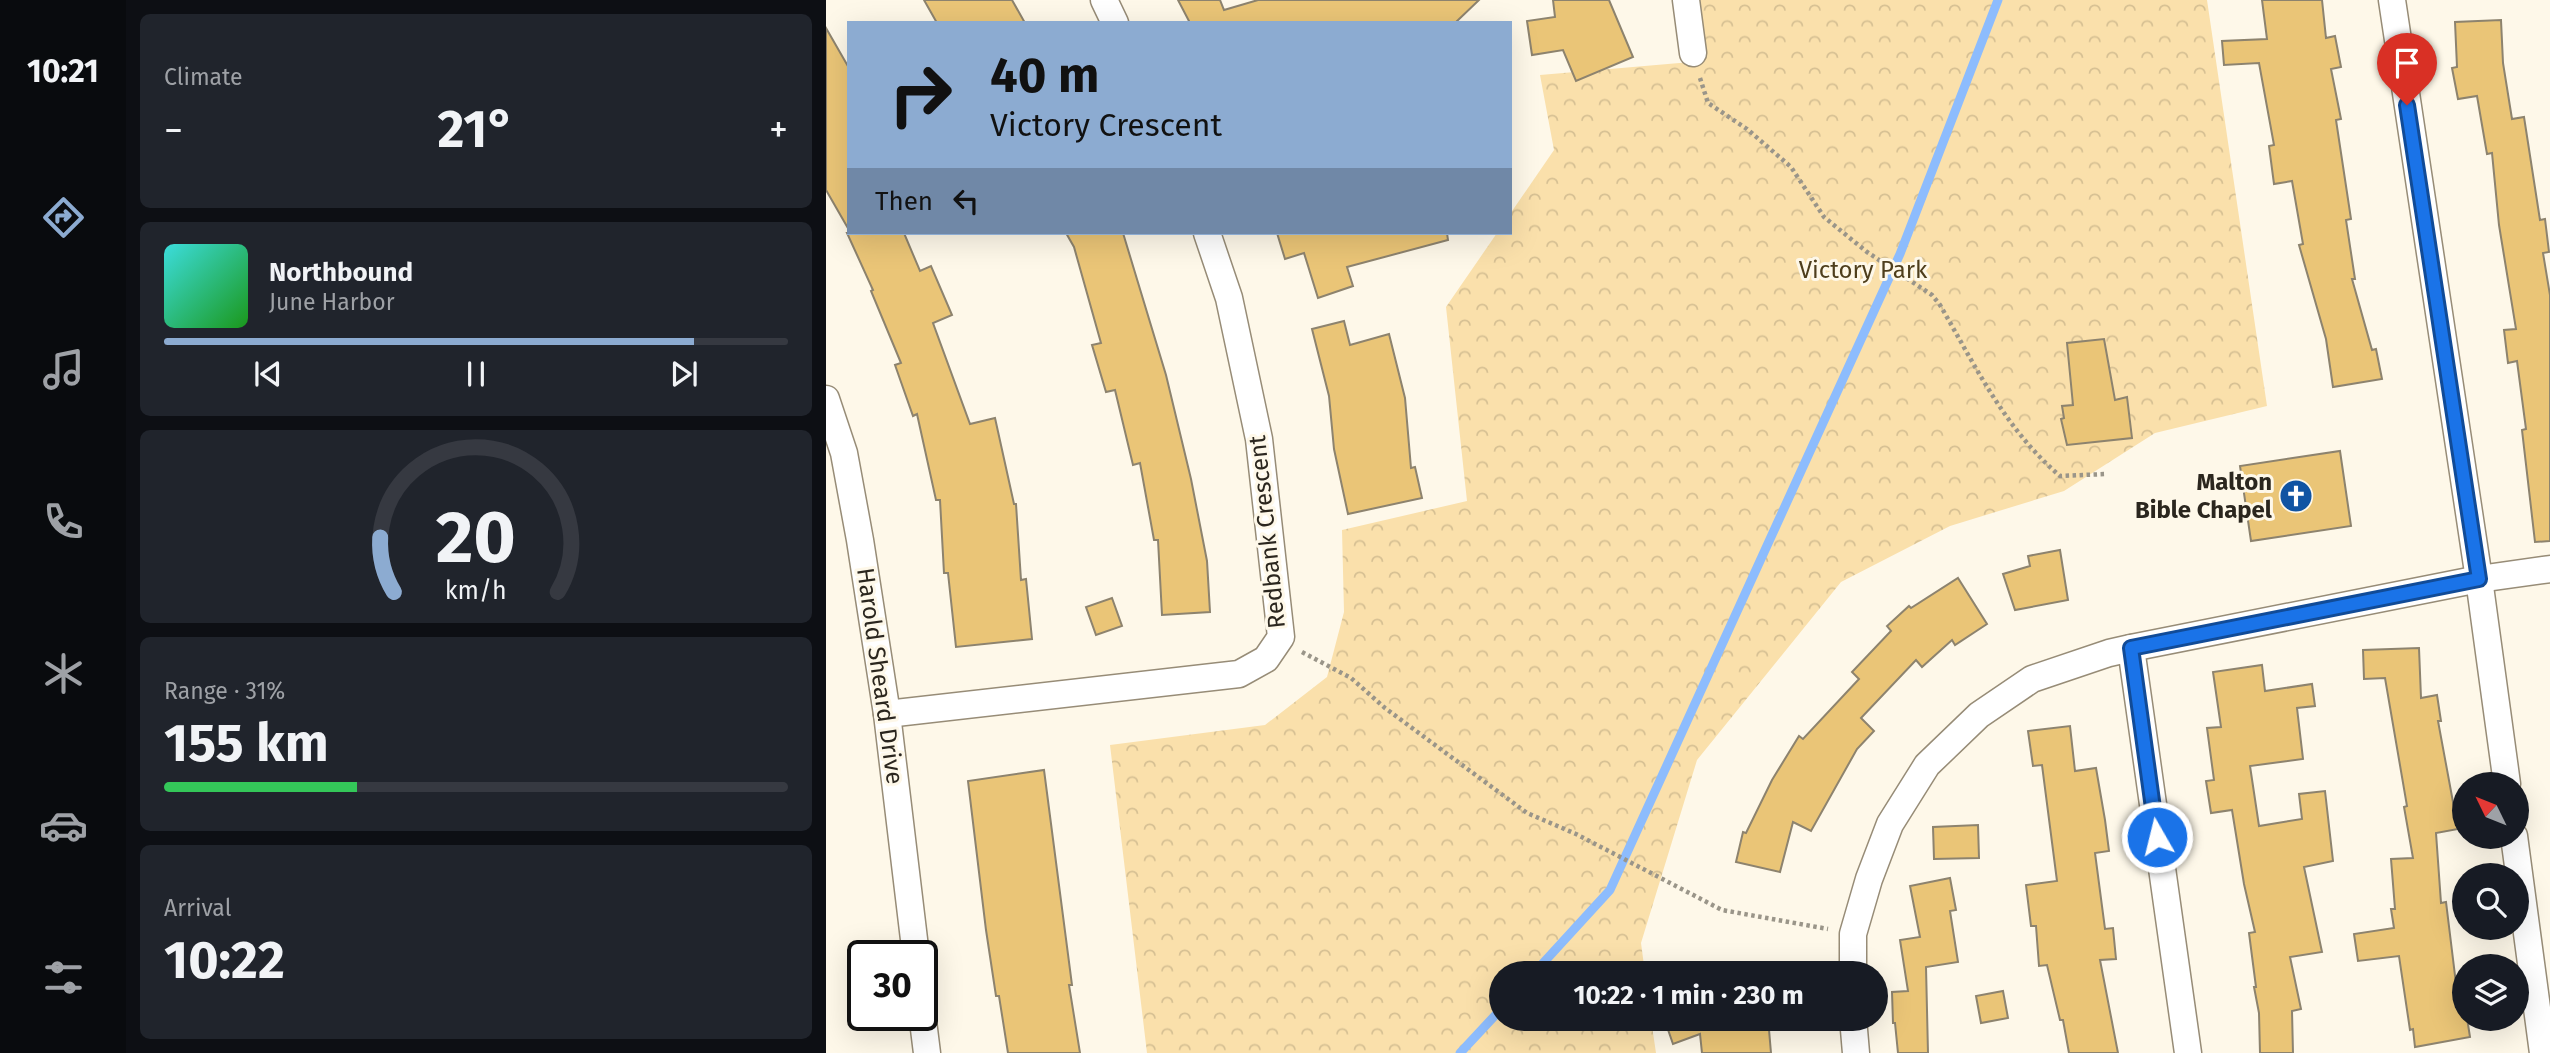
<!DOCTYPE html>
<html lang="en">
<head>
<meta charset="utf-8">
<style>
	:root { --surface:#171b24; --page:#20242c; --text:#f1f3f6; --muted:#9ea1a6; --line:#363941; --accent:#8cabd1 }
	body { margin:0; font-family:"Fira Sans",sans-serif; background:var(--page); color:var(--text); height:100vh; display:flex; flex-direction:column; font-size:26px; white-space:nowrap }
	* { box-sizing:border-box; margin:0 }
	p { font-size:23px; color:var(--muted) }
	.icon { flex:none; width:38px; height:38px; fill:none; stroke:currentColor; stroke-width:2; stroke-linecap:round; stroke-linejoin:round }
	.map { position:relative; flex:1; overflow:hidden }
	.details { display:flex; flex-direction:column; gap:14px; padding:14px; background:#0d0f14; width:700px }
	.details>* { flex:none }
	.banner { position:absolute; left:21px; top:21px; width:665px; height:214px; border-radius:0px; box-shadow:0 7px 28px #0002; background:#8cabd1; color:#111; overflow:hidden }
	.needle { width:46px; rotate:313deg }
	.buttons { position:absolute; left:1626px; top:772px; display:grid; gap:14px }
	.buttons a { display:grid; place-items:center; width:77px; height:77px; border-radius:50%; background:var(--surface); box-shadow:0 7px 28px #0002; font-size:35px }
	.speed { position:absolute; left:21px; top:940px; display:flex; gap:14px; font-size:35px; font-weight:700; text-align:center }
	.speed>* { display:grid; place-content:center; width:91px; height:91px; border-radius:50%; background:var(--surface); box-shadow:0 7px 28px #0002; line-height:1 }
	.speed .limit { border:4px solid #111; border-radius:10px; background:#fff; color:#111 }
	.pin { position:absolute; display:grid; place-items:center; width:60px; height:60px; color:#fff; margin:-72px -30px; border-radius:50% 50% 50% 0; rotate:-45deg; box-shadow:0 0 7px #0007 }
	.pin .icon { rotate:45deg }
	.me { position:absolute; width:77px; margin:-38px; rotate:352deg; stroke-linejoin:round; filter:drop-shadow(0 0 5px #0008) }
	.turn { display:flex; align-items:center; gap:24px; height:147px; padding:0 28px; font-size:32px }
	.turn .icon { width:91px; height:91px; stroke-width:2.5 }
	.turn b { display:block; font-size:49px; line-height:60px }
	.then { display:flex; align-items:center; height:66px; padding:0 28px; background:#0003; gap:14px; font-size:26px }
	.big { font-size:52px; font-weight:700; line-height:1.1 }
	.details .tile { flex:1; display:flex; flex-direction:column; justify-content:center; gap:10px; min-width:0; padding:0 24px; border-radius:10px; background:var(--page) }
	.details .dial { align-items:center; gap:0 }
	.dial svg { height:182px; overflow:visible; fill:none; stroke:var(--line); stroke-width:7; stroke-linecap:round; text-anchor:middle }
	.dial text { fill:var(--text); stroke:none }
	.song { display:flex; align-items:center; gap:21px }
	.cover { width:84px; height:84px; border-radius:10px; background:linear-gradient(135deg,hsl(180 70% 55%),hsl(120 70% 35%)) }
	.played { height:7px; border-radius:4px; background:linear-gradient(90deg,var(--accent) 85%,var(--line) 85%) }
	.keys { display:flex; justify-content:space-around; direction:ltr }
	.heat { display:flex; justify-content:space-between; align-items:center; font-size:38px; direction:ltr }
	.charge { height:10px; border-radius:5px; background:linear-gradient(90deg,#34c759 31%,var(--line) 0) }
	.trip { position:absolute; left:663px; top:961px; width:399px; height:70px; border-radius:35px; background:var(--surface); box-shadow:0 7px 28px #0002; font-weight:700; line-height:70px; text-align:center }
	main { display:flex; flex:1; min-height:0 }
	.dock { display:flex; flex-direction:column; width:126px; justify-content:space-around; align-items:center; background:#090b0e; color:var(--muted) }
	.dock .icon { width:49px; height:49px }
	.dock .on { color:var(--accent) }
	.dock b { font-size:32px; color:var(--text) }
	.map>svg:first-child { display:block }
	.park { fill:url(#park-crowns) }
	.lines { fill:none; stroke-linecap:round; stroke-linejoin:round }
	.stream { stroke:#8dbcfd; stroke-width:9 }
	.building { fill:#eac577; stroke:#8d836e; stroke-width:2 }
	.street-casing { stroke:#978c77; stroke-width:29 }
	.path { stroke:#9a9589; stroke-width:4.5; stroke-dasharray:3.5 3.5; stroke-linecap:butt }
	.street { stroke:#fff; stroke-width:26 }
	.route-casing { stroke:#114b97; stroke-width:18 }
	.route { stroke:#1a73e8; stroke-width:12 }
	.labels { text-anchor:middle; stroke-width:6; stroke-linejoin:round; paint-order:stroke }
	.park-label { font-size:24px; fill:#4e3e1c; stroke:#fef8e9 }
	.poi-label { font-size:24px; font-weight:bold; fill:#2b261e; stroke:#fef8e9; text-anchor:end }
	.street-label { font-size:24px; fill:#2b261e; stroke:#fef8e9 }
</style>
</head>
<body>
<main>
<nav class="dock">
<b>10:21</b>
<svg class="icon on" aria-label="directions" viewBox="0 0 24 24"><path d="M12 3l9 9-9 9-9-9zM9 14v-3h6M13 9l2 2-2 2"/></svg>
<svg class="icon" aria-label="music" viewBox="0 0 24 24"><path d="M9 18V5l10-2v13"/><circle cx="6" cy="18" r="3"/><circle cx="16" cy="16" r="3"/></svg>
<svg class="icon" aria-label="phone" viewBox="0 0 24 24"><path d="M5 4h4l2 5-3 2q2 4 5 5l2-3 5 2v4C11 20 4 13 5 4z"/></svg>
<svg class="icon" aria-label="climate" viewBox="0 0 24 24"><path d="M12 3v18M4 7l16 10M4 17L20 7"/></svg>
<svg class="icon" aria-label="car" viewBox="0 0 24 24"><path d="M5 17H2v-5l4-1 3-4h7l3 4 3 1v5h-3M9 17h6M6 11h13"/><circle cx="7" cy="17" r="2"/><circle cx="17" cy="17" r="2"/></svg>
<svg class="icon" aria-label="filters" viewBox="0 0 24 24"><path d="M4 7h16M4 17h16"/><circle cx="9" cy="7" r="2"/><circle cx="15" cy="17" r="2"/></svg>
</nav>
<section class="details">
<div class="tile"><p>Climate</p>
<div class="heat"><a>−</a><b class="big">21°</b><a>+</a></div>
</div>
<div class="tile">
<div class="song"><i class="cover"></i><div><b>Northbound</b><p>June Harbor</p></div></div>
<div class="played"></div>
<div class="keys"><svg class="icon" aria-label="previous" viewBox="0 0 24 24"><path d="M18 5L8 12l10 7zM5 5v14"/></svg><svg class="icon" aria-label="pause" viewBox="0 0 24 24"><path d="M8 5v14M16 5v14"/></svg><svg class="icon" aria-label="next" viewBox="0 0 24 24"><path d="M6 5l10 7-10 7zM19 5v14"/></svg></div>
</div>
<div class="tile dial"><svg viewBox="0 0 100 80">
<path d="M14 69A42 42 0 1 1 86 69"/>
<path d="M14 69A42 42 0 0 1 8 45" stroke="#8cabd1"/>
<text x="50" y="56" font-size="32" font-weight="700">20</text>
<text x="50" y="72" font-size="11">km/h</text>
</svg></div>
<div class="tile"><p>Range · 31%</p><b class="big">155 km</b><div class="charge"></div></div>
<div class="tile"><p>Arrival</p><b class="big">10:22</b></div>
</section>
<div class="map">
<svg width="1724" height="1053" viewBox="0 0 1724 1053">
	<defs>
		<pattern id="park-crowns" width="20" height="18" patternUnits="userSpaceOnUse" patternTransform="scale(1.75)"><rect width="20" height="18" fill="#fae0ab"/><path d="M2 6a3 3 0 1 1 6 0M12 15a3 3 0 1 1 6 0" fill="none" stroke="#d6c093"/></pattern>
	</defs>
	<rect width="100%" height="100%" fill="#fef8e9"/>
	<polygon class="park" points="864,0 1381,0 1441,406 1329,433 1238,491 1124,526 1015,582 871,760 815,943 819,973 676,973 676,1018 825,1019 830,1053 321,1053 284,745 439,725 501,677 518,612 516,530 641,501 620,307 671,233 684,233 684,214 728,150 714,75 865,62"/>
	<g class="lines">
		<g class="stream">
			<polyline points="708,973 784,890 1074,254 1172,0"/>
			<polyline points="634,1053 676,1008"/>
		</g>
	</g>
	<g class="building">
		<polygon points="98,0 186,0 199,23 111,23"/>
		<polygon points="352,0 394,0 398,10 432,0 653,0 629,23 364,23"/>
		<polygon points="727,0 783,0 807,57 750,81 737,50 706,55 701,21 729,17"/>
		<polygon points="1436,0 1496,0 1500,38 1509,36 1515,67 1505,69 1515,119 1510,120 1525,219 1520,220 1529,279 1526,279 1546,350 1550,349 1556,379 1507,387 1500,339 1473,245 1477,244 1466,181 1448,184 1443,146 1448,145 1433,63 1398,65 1396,41 1441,39"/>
		<polygon points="1675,20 1677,63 1686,119 1698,117 1714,220 1719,219 1723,252 1717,253 1724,295 1724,541 1709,542 1696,430 1700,429 1691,361 1682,363 1678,330 1690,329 1673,225 1666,153 1661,154 1651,96 1632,99 1626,68 1631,67 1629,22"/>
		<polygon points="0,28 23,68 23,230 0,190"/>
		<polygon points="21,233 78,233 94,271 105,266 126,315 107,323 144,424 169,418 188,504 190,504 195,580 200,579 206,639 130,647 122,573 118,573 114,500 110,500 91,414 87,416 69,365 75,363 45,291 47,290"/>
		<polygon points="240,233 297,233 340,375 365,479 381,561 384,612 336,615 332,540 328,540 314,463 307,465 289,390 280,392 266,345 275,343 248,247"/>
		<polygon points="451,233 621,233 622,240 521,267 527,286 492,298 478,253 459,259"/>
		<polygon points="518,321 524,345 563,334 579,398 585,468 589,467 596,498 522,514 508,449 503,396 486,329"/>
		<polygon points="1278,339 1289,400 1301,397 1306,438 1241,445 1235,419 1238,418 1236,406 1247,405 1241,343"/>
		<polygon points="1514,451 1525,526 1425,541 1414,466"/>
		<polygon points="1234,550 1242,600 1189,610 1177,574 1204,566 1202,556"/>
		<polygon points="1132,578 1161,624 1129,645 1126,640 1096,667 1090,660 1035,718 1048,731 1031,749 985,831 967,822 954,872 910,862 917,832 920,833 946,780 973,736 977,739 1033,679 1026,672 1065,631 1061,626 1083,606 1085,608"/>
		<polygon points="286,598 296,626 270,635 260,607"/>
		<polygon points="1593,648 1595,698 1611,695 1615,721 1612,721 1632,829 1610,833 1615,903 1620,902 1633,1008 1638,1007 1638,1018 1641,1018 1644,1037 1589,1047 1587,1029 1584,1030 1573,956 1532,961 1528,934 1568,928 1565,909 1569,909 1565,859 1587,858 1578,807 1581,806 1559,678 1538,679 1537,650"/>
		<polygon points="1436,665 1439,691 1486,684 1489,706 1471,708 1477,759 1424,766 1433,826 1476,819 1473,794 1499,791 1507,861 1478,867 1496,952 1464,957 1475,1009 1466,1011 1467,1053 1434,1053 1433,1013 1428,987 1430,987 1423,933 1429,932 1418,884 1406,810 1385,813 1380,781 1388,780 1381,728 1395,727 1387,672"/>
		<polygon points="1244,726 1249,771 1270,768 1279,820 1283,851 1269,853 1279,929 1287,928 1290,959 1274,960 1292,1053 1243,1053 1237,1020 1234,1020 1221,965 1213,966 1210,926 1205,926 1200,885 1231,881 1216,765 1207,766 1202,731"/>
		<polygon points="218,770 246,985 243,985 254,1053 182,1053 173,996 170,996 160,930 142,781"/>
		<polygon points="1152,825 1153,858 1108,859 1107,827"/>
		<polygon points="1124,878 1130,910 1124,911 1132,962 1100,967 1102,1053 1072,1053 1069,1023 1067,1023 1066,992 1082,991 1074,940 1094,937 1084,886"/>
		<polygon points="1177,991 1182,1018 1155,1023 1150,996"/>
		<polygon points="838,1018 942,1018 945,1053 876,1053 874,1034 847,1044"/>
	</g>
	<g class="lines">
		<defs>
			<g id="street">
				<polyline points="278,0 289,23"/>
				<polyline points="860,0 867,53"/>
				<polyline points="1566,0 1653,579 1681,784"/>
				<polyline points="0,399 18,453 34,540 61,714 90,956"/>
				<polyline points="1305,648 1362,1053"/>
				<polyline points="61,714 413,674 440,659 455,637 433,439 403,298 381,233"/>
				<polyline points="1688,836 1717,1053"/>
				<polyline points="1027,973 1027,934 1043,879 1064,824 1101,765 1153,715 1206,679 1283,653 1305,648 1653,579 1724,569"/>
				<polyline points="96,1013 101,1053"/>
				<polyline points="1027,1018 1030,1053"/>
			</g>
		</defs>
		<use href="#street" class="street-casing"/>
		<g class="path">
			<path d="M874,78L882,103L921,129L965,167L998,217L1041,252L1106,295L1114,305C1150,367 1179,429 1234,476L1280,474"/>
			<polyline points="476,652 525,678 559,708 701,813 750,834 896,910 1002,929"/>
		</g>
		<use href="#street" class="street"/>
	</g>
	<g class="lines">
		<defs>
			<polyline id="route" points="1331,837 1305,648 1653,579 1581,105"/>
		</defs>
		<use href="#route" class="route-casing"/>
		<use href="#route" class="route"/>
	</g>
	<defs>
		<symbol id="church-disc" viewBox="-11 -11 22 22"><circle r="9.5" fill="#1054a3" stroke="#fef8e9"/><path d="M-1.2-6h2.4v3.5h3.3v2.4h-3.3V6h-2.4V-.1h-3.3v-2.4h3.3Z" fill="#fff"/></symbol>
	</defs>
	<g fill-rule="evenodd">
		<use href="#church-disc" x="1451" y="477" width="38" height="38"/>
	</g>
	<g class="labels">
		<g class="park-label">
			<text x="1037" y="278">Victory Park</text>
		</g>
		<g class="poi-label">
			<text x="1446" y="490">Malton<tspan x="1446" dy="28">Bible Chapel</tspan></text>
		</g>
		<g class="street-label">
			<text transform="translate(441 532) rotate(-96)" y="8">Redbank Crescent</text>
			<text transform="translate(54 676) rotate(82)" y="8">Harold Sheard Drive</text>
		</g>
	</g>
</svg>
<div class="buttons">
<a><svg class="needle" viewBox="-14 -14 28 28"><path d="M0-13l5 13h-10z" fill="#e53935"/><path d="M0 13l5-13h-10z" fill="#9ea1a6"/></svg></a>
<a><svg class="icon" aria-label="search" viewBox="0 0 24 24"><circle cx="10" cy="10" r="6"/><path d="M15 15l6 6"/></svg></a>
<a><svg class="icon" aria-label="layers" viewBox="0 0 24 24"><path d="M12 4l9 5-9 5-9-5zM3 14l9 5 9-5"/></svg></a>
</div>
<div class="speed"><div class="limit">30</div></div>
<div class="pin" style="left:1581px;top:105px;background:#d93025"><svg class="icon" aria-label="arrive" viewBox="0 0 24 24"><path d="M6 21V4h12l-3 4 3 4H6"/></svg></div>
<svg class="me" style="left:1331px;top:837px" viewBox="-20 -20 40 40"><circle r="17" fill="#1a73e8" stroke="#fff" stroke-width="3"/><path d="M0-11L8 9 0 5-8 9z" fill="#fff"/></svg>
<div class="trip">10:22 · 1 min · 230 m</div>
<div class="banner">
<div class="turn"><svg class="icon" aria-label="right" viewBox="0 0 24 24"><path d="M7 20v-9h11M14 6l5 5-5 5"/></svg><div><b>40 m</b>Victory Crescent</div></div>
<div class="then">Then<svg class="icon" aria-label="left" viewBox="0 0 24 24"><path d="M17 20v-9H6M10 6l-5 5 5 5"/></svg></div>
</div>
</div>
</main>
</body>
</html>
